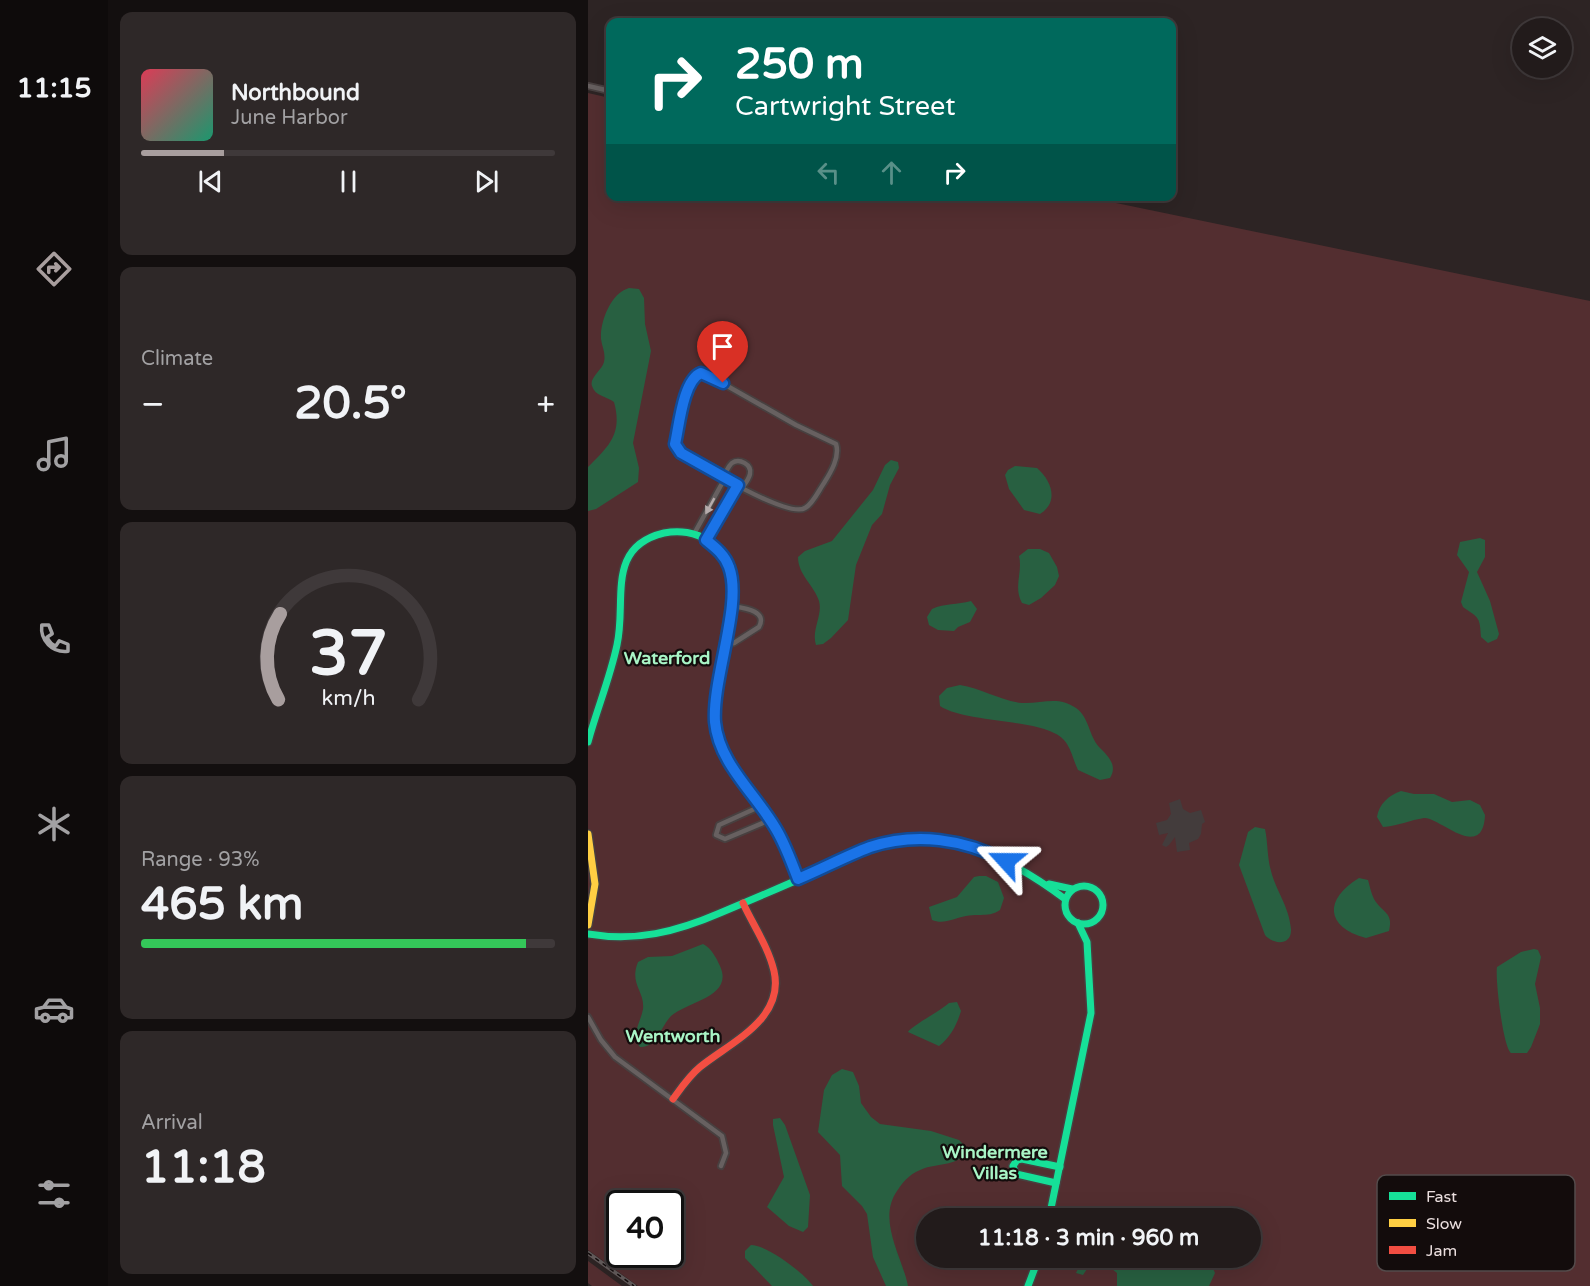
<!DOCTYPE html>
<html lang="en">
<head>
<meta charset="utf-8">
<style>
	:root { --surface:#221b1b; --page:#2e2828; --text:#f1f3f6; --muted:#a2a1a3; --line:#3f393a; --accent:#a89e9e }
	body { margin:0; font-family:"Varela Round",sans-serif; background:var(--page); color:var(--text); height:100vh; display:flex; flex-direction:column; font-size:22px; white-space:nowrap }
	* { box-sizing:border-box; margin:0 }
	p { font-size:20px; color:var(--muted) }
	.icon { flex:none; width:33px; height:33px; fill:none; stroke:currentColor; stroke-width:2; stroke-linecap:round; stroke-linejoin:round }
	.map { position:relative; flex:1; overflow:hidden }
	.panel { display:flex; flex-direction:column; gap:12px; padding:12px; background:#130f0f; width:480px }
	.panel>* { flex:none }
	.guide { position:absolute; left:18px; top:18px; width:570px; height:183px; border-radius:12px; box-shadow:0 6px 24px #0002,0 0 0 2px var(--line); background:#00695c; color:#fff; overflow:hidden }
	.fabs { position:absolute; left:924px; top:18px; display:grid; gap:12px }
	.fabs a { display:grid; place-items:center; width:60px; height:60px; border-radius:50%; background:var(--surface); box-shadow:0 6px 24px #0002,0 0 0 2px var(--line); font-size:30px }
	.speed { position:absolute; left:18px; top:1190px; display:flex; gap:12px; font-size:30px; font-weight:700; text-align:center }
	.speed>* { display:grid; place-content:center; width:78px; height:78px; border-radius:50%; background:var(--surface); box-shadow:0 6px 24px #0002,0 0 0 2px var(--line); line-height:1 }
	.speed .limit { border:3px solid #111; border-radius:9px; background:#fff; color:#111 }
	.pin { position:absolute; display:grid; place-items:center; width:51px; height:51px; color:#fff; margin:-62px -26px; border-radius:50% 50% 50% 0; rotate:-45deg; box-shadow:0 0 6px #0007 }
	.pin .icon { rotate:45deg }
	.me { position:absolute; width:66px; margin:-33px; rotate:294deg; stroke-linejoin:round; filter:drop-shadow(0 0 4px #0008) }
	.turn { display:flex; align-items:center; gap:21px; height:126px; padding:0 30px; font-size:27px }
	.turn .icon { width:78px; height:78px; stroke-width:2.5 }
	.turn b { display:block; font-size:42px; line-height:51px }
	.lanes { display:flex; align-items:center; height:57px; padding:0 30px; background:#0003; justify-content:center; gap:30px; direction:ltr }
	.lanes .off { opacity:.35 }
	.big { font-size:45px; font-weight:800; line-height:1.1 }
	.panel .widget { flex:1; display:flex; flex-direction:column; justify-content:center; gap:9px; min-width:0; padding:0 21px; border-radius:12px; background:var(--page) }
	.panel .dial { align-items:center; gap:0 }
	.dial svg { height:156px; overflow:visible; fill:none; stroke:var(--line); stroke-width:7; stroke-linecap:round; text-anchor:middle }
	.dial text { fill:var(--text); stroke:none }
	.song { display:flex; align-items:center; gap:18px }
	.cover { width:72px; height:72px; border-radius:9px; background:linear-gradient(135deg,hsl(350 70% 55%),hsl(160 70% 35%)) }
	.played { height:6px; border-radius:3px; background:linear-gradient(90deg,var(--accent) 20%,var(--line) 20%) }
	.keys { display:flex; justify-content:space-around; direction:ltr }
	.heat { display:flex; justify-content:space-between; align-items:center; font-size:33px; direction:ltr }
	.charge { height:9px; border-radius:4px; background:linear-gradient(90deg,#34c759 93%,var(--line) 0) }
	.trip { position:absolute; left:328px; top:1208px; width:345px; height:60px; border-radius:30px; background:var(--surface); box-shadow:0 6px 24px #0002,0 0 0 2px var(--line); font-weight:800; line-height:60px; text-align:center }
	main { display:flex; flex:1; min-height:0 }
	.tabs { display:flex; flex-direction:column; width:108px; justify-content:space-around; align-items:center; background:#0e0b0b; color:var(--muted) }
	.tabs .icon { width:42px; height:42px }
	.tabs .selected { color:var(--accent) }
	.tabs b { font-size:27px; color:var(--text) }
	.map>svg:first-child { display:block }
	.green { fill:#532e30; fill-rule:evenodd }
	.water { fill:#286041 }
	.building { fill:#433c3c }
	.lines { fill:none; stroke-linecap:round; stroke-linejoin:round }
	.street-casing { stroke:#484040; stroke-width:8 }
	.fast-casing { stroke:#484040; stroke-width:10 }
	.slow-casing { stroke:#484040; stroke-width:10 }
	.jam-casing { stroke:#484040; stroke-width:10 }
	.street { stroke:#676060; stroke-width:4.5 }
	.fast { stroke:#16e098; stroke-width:7 }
	.slow { stroke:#ffcf43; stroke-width:7 }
	.jam { stroke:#f24e42; stroke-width:7 }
	.rail-casing { stroke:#635b5b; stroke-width:4 }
	.rail { stroke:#130c0c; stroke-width:1.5; stroke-dasharray:4.5; stroke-linecap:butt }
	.oneway { fill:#b6acac }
	.route-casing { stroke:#114b97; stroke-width:15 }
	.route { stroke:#1a73e8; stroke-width:10 }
	.labels { text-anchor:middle; stroke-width:4.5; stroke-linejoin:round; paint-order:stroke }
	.neighbourhood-label { font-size:18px; font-weight:bold; fill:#a9f5c6; stroke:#130c0c }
	.key { fill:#130c0c; stroke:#544b4b; stroke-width:1.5 }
	.key-label { font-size:16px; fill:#ebdfdf }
</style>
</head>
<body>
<main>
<nav class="tabs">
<b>11:15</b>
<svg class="icon selected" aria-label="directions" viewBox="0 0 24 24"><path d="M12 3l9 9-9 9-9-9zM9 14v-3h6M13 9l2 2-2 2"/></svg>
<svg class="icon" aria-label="music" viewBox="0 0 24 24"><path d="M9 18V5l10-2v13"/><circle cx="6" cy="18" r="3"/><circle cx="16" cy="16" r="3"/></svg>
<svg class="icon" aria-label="phone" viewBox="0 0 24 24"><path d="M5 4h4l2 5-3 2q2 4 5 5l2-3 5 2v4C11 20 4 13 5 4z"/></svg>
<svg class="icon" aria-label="climate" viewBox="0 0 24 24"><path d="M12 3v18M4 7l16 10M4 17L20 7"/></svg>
<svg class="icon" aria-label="car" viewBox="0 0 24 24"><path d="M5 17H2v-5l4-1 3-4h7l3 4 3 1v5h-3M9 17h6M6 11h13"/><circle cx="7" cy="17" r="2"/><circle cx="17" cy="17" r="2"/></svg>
<svg class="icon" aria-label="filters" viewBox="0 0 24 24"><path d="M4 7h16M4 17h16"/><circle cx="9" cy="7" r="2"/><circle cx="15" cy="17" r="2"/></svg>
</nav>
<section class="panel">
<div class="widget">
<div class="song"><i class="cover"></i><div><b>Northbound</b><p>June Harbor</p></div></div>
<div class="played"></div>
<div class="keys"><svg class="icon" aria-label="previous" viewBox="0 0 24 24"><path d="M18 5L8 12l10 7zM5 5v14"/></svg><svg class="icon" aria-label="pause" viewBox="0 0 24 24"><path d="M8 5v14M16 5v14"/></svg><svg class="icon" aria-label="next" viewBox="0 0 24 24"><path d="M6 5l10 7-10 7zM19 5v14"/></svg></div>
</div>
<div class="widget"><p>Climate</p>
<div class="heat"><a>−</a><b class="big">20.5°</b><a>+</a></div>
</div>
<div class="widget dial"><svg viewBox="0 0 100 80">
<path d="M14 69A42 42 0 1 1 86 69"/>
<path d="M14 69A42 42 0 0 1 15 25" stroke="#a89e9e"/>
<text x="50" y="56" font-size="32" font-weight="700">37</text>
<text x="50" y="72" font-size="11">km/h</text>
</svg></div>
<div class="widget"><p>Range · 93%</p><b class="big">465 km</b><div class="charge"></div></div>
<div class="widget"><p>Arrival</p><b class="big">11:18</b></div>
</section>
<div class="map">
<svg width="1002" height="1286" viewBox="0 0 1002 1286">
	<rect width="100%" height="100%" fill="#2d2424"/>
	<g class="green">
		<path d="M0,93L22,98V196L499,197L1002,301V1286H50L0,1250ZM32,1203H82V1254H32ZM339,1218H663V1257H339Z"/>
		<polygon points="0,1261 34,1286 4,1286 0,1283"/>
	</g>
	<g class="water">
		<path d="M41,288L51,289L56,298L57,324L63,351L45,443L51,468L50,482L8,509L0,511V467C20,447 35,434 26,402C18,396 7,396 4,386C1,378 14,370 16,362C18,353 14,347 13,339C12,321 23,293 41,288Z"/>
		<path d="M303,460L310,462L311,468L302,485L294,514L284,525L268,565L260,620L243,638L235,644L228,645C223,630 235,615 231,601C226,585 210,575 210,557L217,551L244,541L285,490L297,465Z"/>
		<path d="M427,466L449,468C464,481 471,502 452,514L436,510L421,489L417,475L420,470Z"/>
		<path d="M892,538L897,540V557L889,572L902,601L911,634L909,639L900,643L893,637C892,617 891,618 875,607L873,602L881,572L869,555L872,542Z"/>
		<path d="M440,549H452L461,553L469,567L471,576L467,585L453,598L441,605L434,603C425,587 435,572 431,556Z"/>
		<path d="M383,601L389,609L382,622L370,627L366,631L350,630L341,625L339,617L344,609C357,603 369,605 383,601Z"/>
		<path d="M372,685C393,688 413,701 434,703C454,704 470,695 488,708C501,717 501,736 511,747C520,756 530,765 522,778L512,780L490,770C486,762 484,752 479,744C464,717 381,725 352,706L351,696L359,688Z"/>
		<path d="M813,791L826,794H846L864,802L882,800L892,805L897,815C895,863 850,816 836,818C823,820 809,826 795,827L789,817C791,804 801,795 813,791Z"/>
		<path d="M667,827L677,829C680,843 679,857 683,871C688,891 701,906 703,929C704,946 685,945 677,935L651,865L660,832Z"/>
		<path d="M391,876H398L410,882L416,898L412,910C400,918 391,913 378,916C366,918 356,925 344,920L341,907L369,897L386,877Z"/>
		<path d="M771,878L780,880C782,887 783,893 786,899C794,913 806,912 801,931L778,938C737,927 736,899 771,878Z"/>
		<path d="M115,944C123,948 128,957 132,966C146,997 100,1001 83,1016C73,1026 69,1048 52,1047C42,1035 53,1022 55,1009C57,991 41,984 50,962L60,957L84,956Z"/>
		<path d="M946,949L950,950L953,957L947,984L952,1008V1024L943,1047L939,1053H923C915,1047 907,979 909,967L933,952Z"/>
		<path d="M369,1002L373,1011C369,1024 363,1037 351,1046L320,1032C322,1027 352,1011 361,1003Z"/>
		<path d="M254,1069L265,1072L271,1086L273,1103L283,1117L292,1124L343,1131L371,1140L377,1146L376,1155C367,1165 350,1164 337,1168C323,1173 317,1179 309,1191C289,1220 314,1256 320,1286H298L285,1257L279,1214L274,1206L254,1186L252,1155L230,1132L236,1090L244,1075Z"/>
		<polygon points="192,1118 197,1125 222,1195 220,1227 215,1232 201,1226 179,1207 196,1177 185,1125 185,1119"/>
		<path d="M163,1245C179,1245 215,1272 225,1286H184L157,1258V1251Z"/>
		<polygon points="496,1257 566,1257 591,1261 614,1257 622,1262 627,1273 621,1286 529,1286 529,1273 513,1260 503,1263 495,1275 488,1273"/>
	</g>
	<polygon class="building" points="592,799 595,809 602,813 613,810 617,822 614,824 613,834 610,839 601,843 602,850 589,852 587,837 581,845 578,847 574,845 580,833 571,835 568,823 579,820 583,814 581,803"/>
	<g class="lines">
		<defs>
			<g id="street">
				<polyline points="0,86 22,91"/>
				<path d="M113,373L120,375L208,425L248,444C252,457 243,472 236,483C231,490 225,504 217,508C200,519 106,462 89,450L87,444C91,426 95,380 113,373Z"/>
				<path d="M135,477C138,473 140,466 144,463C151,458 164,464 162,474C161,479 157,484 154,488"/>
				<polyline points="106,534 137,478"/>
				<polyline points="118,540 150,485"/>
				<path d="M137,645L146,643L171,627C180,610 155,608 143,606"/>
				<polyline points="173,806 131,825 128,835 137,839 182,820"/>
				<polyline points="0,1017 13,1040 27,1057 134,1136 138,1153 133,1166"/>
			</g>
			<g id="fast">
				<path d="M0,742C9,709 22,678 29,645C39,601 17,547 76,533C91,530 108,532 120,541C134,551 144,567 145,584L133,659"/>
				<polyline points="461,884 484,889"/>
				<circle cx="496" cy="905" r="19"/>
				<path d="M0,934C48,942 88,932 132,913C163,900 194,887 225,873C252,860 279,845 309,841C372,832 429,863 477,899"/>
				<polyline points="468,1183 428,1174 425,1166 429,1160 434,1159 472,1167"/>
				<polyline points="461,1218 503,1013 499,942 490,923"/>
				<polyline points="440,1286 451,1257"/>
			</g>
			<g id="slow">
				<path d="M133,659C129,685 123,712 130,738C138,768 162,791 180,816C193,836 202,857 210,879"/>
				<polyline points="0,834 7,884 0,925"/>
			</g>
			<path id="jam" d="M85,1099C93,1088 101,1076 112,1067C143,1042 197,1019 186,971C180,946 165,925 155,903"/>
		</defs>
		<use href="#street" class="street-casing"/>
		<use href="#fast" class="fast-casing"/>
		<use href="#slow" class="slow-casing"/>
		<use href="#jam" class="jam-casing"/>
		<use href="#street" class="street"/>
		<use href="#fast" class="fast"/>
		<use href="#slow" class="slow"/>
		<use href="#jam" class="jam"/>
		<defs>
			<polyline id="rail" points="0,1253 46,1286"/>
		</defs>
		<use href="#rail" class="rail-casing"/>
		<use href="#rail" class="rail"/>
	</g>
	<defs><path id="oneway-solid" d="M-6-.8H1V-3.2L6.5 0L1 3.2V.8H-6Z" transform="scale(1.5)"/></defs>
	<use class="oneway" href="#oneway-solid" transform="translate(122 506) rotate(119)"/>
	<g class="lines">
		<defs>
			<path id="route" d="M135,383L113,373C95,380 91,427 87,444L93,453L150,485L118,540C128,548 137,555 141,567C155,604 124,678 127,722C131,764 168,794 188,829C197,844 204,863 210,879C234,869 258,856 282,847C328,832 376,839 418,861"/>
		</defs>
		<use href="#route" class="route-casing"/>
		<use href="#route" class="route"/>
	</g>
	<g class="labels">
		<g class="neighbourhood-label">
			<text x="79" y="664">Waterford</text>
			<text x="85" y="1042">Wentworth</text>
			<text x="407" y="1158">Windermere<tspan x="407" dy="21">Villas</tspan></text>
		</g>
	</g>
	<rect x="789" y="1175" width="198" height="96" rx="9" class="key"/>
	<rect x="801" y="1192" width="27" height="8" fill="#16e098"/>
	<rect x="801" y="1219" width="27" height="8" fill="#ffcf43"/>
	<rect x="801" y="1246" width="27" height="8" fill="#f24e42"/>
	<g class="key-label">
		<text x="838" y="1202">Fast</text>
		<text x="838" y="1229">Slow</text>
		<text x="838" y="1256">Jam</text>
	</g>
</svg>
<div class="fabs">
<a><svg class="icon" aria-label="layers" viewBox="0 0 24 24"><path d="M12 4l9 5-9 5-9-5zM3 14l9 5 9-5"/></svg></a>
</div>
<div class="speed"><div class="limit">40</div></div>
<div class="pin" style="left:135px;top:383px;background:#d93025"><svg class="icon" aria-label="arrive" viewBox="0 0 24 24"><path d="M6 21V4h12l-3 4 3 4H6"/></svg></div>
<svg class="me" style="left:418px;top:861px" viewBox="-20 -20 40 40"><path d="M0-17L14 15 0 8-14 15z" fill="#1a73e8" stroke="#fff" stroke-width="4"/></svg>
<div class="trip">11:18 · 3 min · 960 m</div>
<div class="guide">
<div class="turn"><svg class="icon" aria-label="right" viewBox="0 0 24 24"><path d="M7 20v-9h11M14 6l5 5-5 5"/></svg><div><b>250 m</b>Cartwright Street</div></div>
<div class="lanes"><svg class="icon off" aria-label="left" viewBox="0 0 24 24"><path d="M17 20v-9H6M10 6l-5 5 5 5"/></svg><svg class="icon off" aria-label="ahead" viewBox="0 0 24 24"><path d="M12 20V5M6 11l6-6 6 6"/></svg><svg class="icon" aria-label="right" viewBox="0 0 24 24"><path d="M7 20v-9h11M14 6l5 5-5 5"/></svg></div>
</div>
</div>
</main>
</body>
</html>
